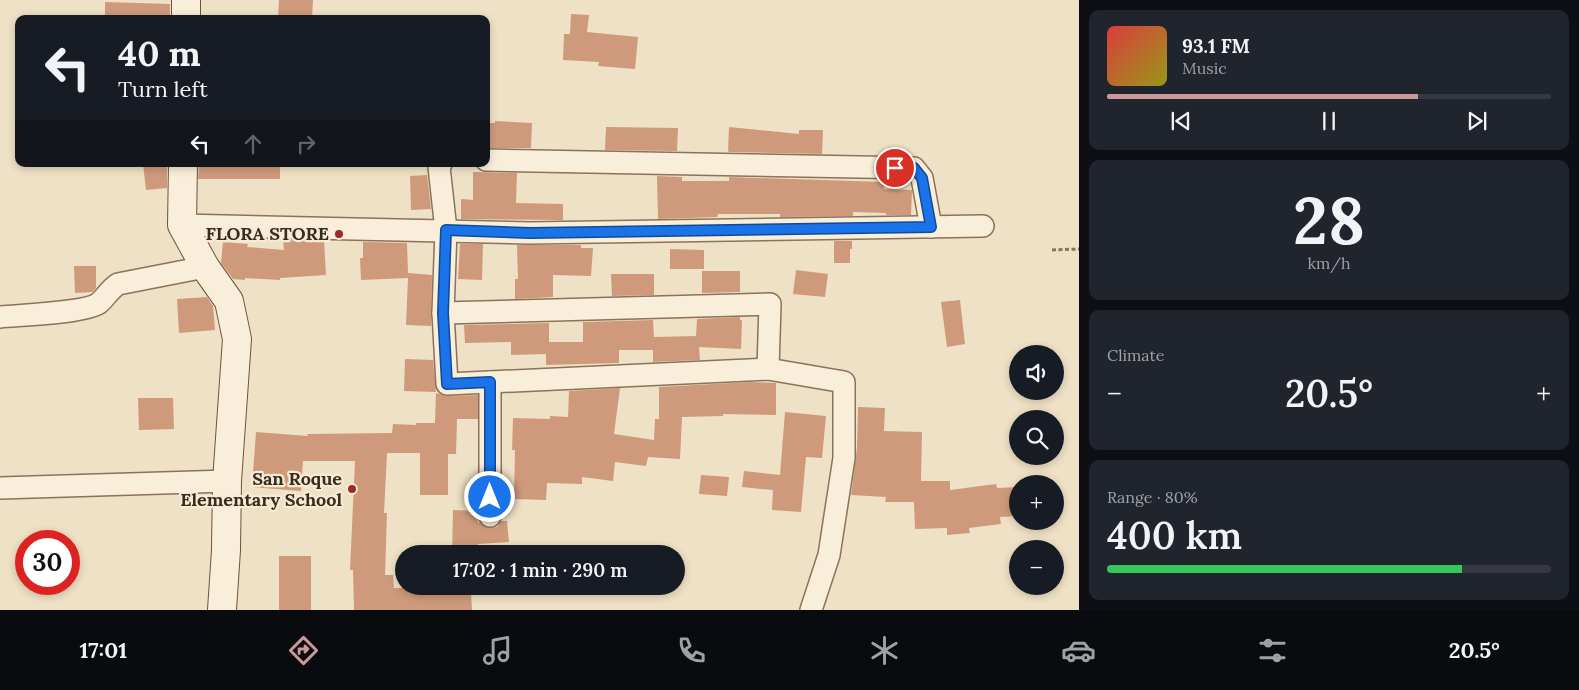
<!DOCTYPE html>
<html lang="en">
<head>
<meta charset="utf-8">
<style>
	:root { --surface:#171b24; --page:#20242c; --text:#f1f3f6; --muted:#9ea1a6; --line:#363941; --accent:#ca999c }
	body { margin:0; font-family:Lora,serif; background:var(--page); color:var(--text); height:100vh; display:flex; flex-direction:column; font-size:19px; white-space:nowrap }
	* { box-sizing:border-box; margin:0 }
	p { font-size:16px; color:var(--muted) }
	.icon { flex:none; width:28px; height:28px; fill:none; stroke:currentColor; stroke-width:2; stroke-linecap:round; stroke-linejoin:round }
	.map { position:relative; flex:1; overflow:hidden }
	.details { display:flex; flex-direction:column; gap:10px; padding:10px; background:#0d0f14; width:500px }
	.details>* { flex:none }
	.hud { position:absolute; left:15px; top:15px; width:475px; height:152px; border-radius:10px; box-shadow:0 2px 8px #0003; background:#171b24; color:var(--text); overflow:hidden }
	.fabs { position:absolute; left:1009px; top:345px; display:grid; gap:10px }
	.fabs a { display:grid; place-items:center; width:55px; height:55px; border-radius:50%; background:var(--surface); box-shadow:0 2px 8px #0003; font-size:25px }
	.speed { position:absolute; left:15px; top:530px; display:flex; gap:10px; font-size:25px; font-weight:700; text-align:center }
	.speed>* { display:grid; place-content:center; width:65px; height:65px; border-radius:50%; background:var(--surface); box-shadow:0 2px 8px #0003; line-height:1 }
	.speed .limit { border:8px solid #d22; background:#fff; color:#111 }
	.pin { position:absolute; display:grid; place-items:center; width:42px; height:42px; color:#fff; margin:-21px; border:2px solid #fff; border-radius:50%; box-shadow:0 1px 5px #0007 }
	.me { position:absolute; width:55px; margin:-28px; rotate:0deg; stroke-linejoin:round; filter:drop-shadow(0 0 4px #0008) }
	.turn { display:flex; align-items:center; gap:18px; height:105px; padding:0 20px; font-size:22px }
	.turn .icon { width:65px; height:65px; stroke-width:2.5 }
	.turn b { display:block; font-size:35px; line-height:42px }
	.lanes { display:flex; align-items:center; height:48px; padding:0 20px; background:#0003; justify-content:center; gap:25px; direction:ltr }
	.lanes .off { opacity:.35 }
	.big { font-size:38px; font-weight:600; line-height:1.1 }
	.details .card { flex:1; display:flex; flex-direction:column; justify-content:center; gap:8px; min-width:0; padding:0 18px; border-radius:10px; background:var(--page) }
	.details .dial { align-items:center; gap:0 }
	.dial b { font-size:65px; line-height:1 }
	.song { display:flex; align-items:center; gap:15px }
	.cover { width:60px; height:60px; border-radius:8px; background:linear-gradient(135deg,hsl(0 70% 55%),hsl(60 70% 35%)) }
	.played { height:5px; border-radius:2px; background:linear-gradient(90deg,var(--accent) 70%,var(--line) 70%) }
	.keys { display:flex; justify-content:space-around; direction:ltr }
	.heat { display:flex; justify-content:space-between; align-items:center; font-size:28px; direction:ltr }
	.charge { height:8px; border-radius:4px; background:linear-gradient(90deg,#34c759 80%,var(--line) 0) }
	.trip { position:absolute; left:395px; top:545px; width:290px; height:50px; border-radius:25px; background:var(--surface); box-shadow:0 2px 8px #0003; font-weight:600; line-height:50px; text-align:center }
	.dock { display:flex; height:80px; justify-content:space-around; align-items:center; background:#090b0e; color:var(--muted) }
	.dock .icon { width:35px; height:35px }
	.dock .on { color:var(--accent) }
	.dock b { font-size:22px; color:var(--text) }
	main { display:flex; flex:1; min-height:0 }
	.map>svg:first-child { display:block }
	.building { fill:#ce9a7b }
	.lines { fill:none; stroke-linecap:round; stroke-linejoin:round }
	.street-casing { stroke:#8a725b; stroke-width:24 }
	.secondary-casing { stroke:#6c533e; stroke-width:30 }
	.path { stroke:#8a725b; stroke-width:3; stroke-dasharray:4 2.5; stroke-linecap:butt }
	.street { stroke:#f9eed9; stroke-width:21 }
	.secondary { stroke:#f9eed9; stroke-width:28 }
	.route-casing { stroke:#114b97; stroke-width:12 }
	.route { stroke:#1a73e8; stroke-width:9 }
	.poi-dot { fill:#9a2a2f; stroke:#f6ebd5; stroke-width:2 }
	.labels { text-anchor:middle; stroke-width:4.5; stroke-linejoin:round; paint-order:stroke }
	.poi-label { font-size:18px; font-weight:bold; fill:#3a2b1f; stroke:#f6ebd5; text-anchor:end }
</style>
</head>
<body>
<main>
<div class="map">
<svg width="1079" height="610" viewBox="0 0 1079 610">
	<rect width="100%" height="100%" fill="#efe1c5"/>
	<g class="building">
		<polygon points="279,0 313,0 312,19 278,19"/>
		<polygon points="105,2 170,4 170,19 105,19"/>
		<polygon points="571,14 589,15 587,32 638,37 635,69 598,66 599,62 563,60 564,34 570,34"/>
		<polygon points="495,121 532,123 531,148 486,148 486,123 495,123"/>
		<polygon points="606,127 678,128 677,151 605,150"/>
		<polygon points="729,127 799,134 799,130 823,130 822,154 729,152 728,151"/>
		<polygon points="143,164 167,164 167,188 146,190"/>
		<polygon points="199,164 280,164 280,179 198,179"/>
		<polygon points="473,172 517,173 516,203 563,204 563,220 461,219 461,199 473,200"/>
		<polygon points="427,175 431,209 411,210 410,176"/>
		<polygon points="657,176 682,177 682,181 729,181 729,177 884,182 884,189 912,190 911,215 886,215 886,213 853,212 853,216 780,217 780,214 718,214 717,217 658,219"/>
		<polygon points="283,240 324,241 326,275 280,278 280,280 245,278 245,280 233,279 221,263 223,242 248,244 247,247 284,250"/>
		<polygon points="834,241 852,241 852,249 850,249 850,263 834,263"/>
		<polygon points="363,242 407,243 408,273 432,275 431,326 406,325 408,278 361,280 360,258 363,258"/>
		<polygon points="460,244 483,244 482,280 458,279"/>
		<polygon points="517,245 581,245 581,248 593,248 591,276 553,275 553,297 515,299 515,279 518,279"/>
		<polygon points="670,249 704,250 704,269 670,269"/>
		<polygon points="74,266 96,266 96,288 92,292 75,293"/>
		<polygon points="796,270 828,274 825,297 793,294"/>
		<polygon points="702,271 740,271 740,292 702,293"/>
		<polygon points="611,274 654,274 654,295 612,296"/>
		<polygon points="207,297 213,306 215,330 179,333 177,299"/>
		<polygon points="960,300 965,344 947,347 941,302"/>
		<polygon points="740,317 740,320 742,320 741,349 699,347 700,360 653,362 653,350 619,350 619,363 546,365 546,354 511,355 511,342 465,343 464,325 549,323 549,342 583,342 583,322 653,320 654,337 696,336 697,319"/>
		<polygon points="405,359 433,360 436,392 404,391"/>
		<polygon points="750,382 776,383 776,415 723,414 723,416 682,417 680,459 648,457 646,466 615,462 613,481 582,477 582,484 547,483 546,500 514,499 515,450 512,450 513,418 550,419 550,416 568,417 569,391 620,388 614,434 654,440 655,419 659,419 659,387"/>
		<polygon points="436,393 448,396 478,395 478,419 457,419 456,454 448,454 448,495 420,495 420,453 387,453 384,513 387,513 385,575 393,575 394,588 447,588 447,594 471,592 472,610 354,610 353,570 350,570 355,461 303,461 301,491 252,487 256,432 308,436 307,434 392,433 393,424 416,425 416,423 435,423"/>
		<polygon points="138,398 173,398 174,429 139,430"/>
		<polygon points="858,407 885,408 884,431 922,432 921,481 950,481 950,490 996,484 997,488 1018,487 1018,516 1000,517 1001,524 969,528 970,533 947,535 947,528 915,529 914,502 885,502 886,497 851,495 857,448"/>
		<polygon points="785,412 826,416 822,458 806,457 801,512 772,510 773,490 742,487 744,471 780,475"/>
		<polygon points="701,475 729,477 727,496 699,494"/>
		<polygon points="453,510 478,511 478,522 490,528 497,527 501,521 507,521 509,542 478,544 478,554 452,554"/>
		<rect x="279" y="556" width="32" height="54"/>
	</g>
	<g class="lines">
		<defs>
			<g id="street">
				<polyline points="486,160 914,168 922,178 931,227"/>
				<polyline points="441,164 439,167 446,230 443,313 447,384 768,369 844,382 844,458 829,555 811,610"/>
				<polyline points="182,225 530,233 983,226"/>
				<polyline points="443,313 770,304 768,369"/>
				<path d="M0,317C19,315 86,313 99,303C106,297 109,290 118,284L205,267"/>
				<polyline points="490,382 490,516"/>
				<polyline points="0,488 227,481"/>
			</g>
			<g id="secondary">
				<polyline points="186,19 186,0"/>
				<polyline points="183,164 182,225 205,267 229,301 237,339 227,481 226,550 222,610"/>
			</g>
		</defs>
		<use href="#street" class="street-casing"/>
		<use href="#secondary" class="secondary-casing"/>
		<polyline class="path" points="1052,250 1079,249"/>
		<use href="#street" class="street"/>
		<use href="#secondary" class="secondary"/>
	</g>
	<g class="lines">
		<defs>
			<polyline id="route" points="490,497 490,382 447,384 443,313 446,230 530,233 931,227 922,178 914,168 895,168"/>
		</defs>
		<use href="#route" class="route-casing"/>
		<use href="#route" class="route"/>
	</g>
	<g class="poi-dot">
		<circle cx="339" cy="234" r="5"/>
		<circle cx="352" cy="489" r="5"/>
	</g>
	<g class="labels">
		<g class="poi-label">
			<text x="329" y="240">FLORA STORE</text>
			<text x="342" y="485">San Roque<tspan x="342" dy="21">Elementary School</tspan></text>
		</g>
	</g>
</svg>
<div class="fabs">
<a><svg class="icon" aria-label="sound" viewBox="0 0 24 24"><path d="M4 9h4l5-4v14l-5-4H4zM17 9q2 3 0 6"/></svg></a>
<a><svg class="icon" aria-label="search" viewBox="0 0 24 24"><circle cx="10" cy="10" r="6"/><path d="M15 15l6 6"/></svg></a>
<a>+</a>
<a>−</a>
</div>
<div class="speed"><div class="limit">30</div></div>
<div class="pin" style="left:895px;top:168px;background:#d93025"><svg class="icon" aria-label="arrive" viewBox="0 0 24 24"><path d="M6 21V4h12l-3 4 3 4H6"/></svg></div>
<svg class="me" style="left:490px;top:497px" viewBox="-20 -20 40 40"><circle r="17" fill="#1a73e8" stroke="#fff" stroke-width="3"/><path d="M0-11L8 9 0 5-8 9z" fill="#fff"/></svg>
<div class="trip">17:02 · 1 min · 290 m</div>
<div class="hud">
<div class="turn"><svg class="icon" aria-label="left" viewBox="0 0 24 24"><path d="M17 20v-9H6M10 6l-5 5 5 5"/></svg><div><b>40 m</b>Turn left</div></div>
<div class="lanes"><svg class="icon" aria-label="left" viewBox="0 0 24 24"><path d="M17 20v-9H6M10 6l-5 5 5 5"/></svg><svg class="icon off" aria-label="ahead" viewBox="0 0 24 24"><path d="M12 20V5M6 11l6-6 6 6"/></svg><svg class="icon off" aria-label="right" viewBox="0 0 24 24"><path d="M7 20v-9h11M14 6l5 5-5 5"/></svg></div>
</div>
</div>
<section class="details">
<div class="card">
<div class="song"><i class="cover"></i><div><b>93.1 FM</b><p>Music</p></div></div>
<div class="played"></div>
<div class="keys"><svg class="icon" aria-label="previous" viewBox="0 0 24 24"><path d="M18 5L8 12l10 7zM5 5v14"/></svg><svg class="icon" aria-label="pause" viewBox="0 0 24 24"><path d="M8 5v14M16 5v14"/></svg><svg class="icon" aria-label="next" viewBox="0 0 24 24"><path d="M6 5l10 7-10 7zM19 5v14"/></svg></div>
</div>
<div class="card dial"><b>28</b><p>km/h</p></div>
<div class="card"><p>Climate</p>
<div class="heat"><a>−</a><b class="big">20.5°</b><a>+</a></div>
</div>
<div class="card"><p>Range · 80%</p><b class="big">400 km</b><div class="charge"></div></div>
</section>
</main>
<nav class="dock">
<b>17:01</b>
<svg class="icon on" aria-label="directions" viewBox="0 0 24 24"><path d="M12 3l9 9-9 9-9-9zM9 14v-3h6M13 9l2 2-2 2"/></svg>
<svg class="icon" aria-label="music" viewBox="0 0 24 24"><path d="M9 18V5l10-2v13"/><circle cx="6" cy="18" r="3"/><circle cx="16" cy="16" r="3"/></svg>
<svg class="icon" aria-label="phone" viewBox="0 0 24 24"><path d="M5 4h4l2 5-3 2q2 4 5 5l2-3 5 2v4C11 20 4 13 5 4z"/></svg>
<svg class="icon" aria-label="climate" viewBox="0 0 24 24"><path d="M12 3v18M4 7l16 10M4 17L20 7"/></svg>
<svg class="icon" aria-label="car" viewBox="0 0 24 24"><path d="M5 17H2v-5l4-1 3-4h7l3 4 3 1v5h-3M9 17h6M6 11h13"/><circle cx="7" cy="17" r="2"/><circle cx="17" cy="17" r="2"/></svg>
<svg class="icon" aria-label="filters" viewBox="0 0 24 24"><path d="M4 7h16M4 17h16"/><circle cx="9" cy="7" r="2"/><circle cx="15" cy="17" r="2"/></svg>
<b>20.5°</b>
</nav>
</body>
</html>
